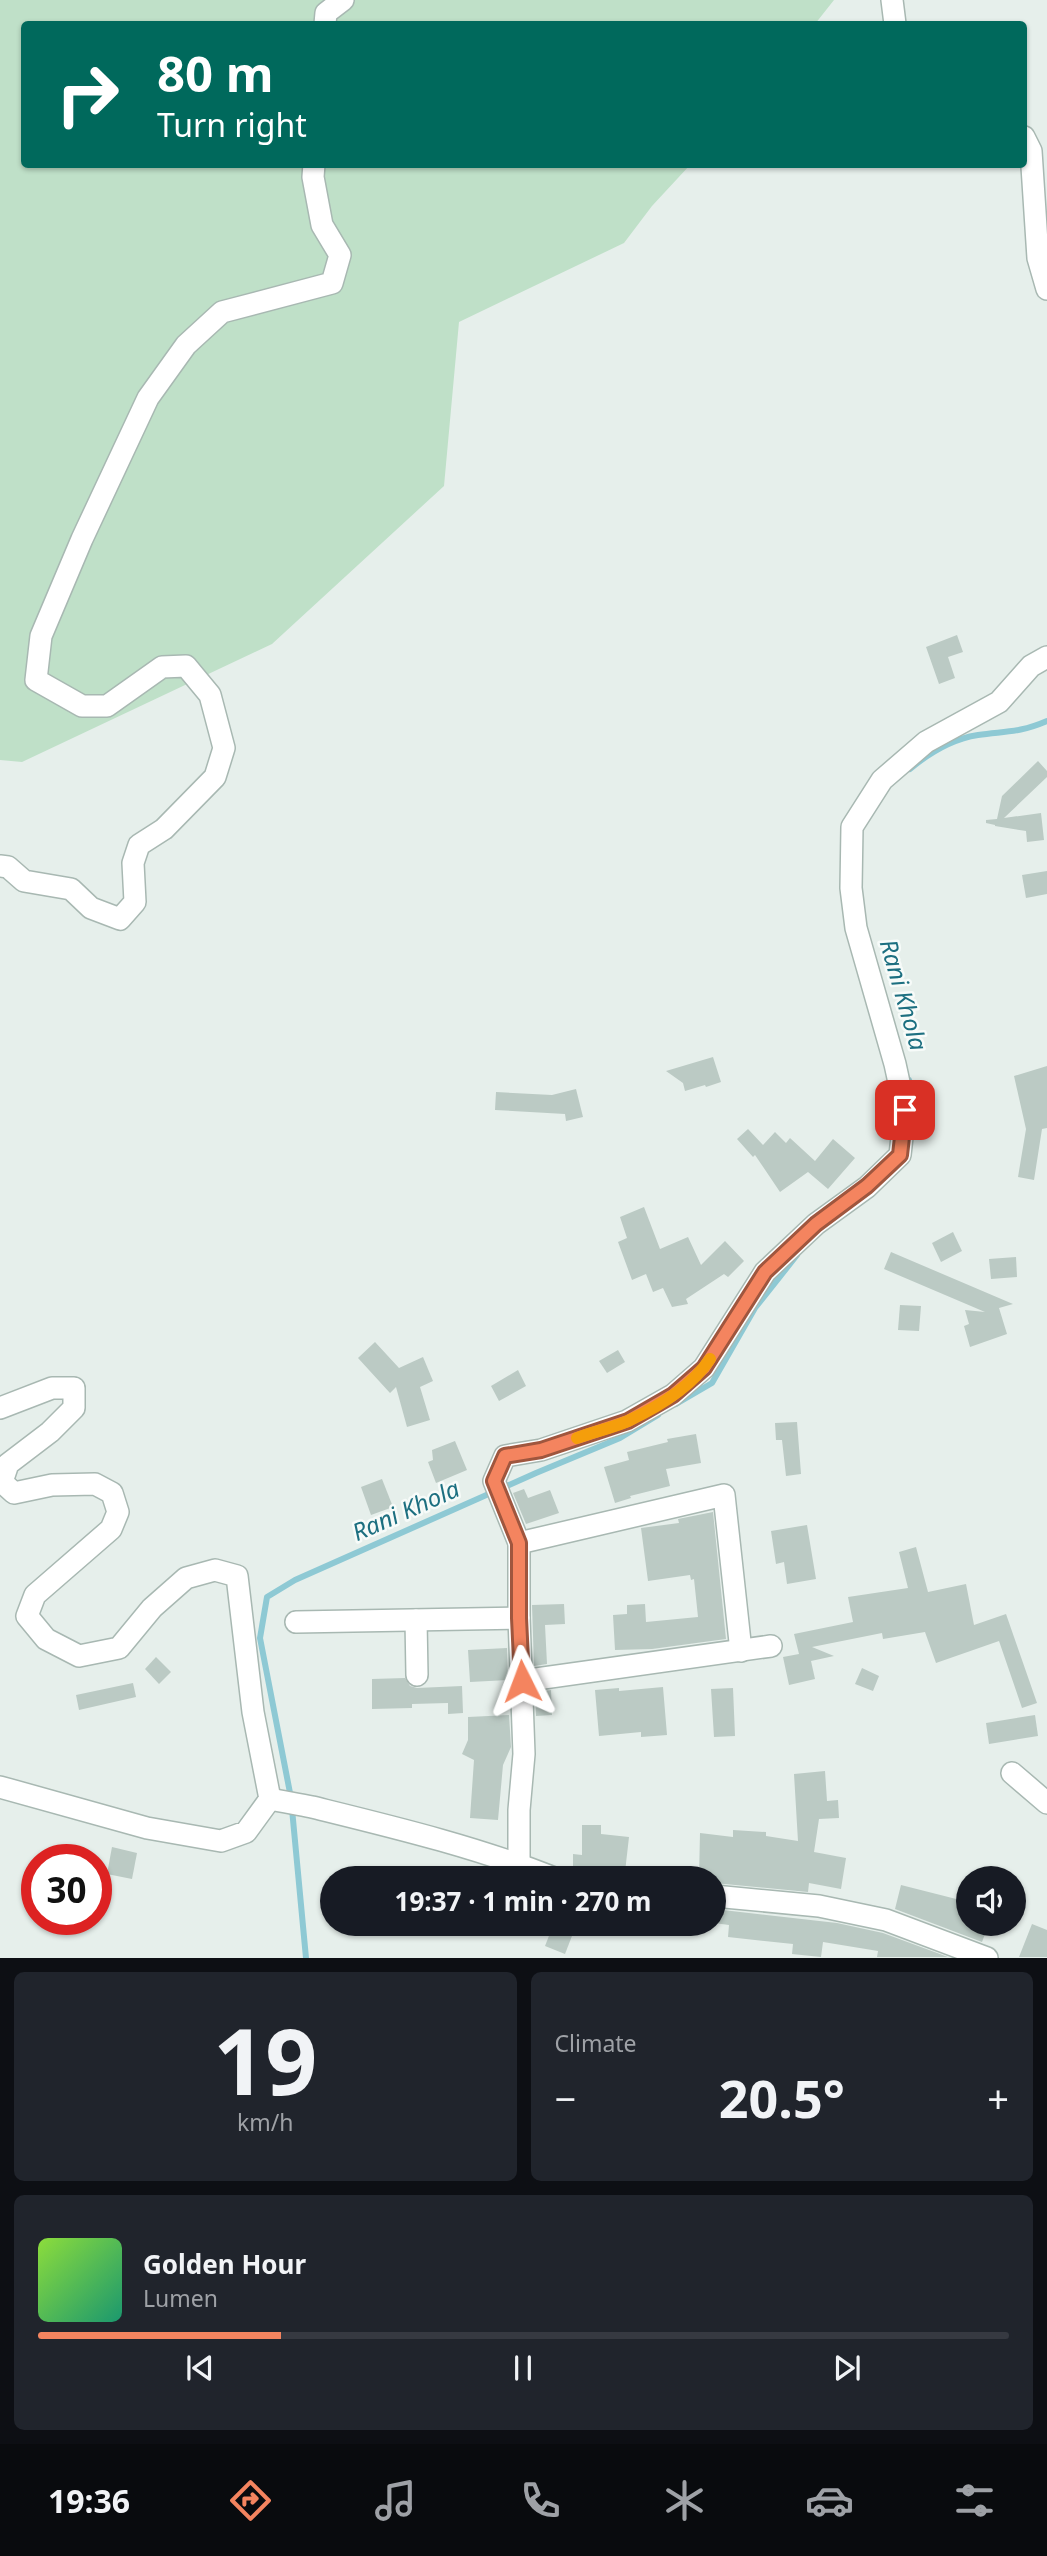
<!DOCTYPE html>
<html lang="en">
<head>
<meta charset="utf-8">
<style>
	:root { --surface:#171b24; --page:#20242c; --text:#f1f3f6; --muted:#9ea1a6; --line:#363941; --accent:#f4845f }
	body { margin:0; font-family:"Noto Sans",sans-serif; background:var(--page); color:var(--text); height:100vh; display:flex; flex-direction:column; font-size:26px; white-space:nowrap }
	* { box-sizing:border-box; margin:0 }
	p { font-size:23px; color:var(--muted) }
	.icon { flex:none; width:38px; height:38px; fill:none; stroke:currentColor; stroke-width:2; stroke-linecap:round; stroke-linejoin:round }
	.map { position:relative; height:1958px; overflow:hidden }
	.details { display:flex; flex-direction:column; gap:14px; padding:14px; background:#0d0f14; flex:1 }
	.details>* { flex:none }
	.top-card { position:absolute; left:21px; top:21px; width:1006px; height:147px; border-radius:7px; box-shadow:0 2px 5px #0004; background:#00695c; color:#fff; overflow:hidden }
	.tools { position:absolute; left:956px; top:1866px; display:grid; gap:14px }
	.tools a { display:grid; place-items:center; width:70px; height:70px; border-radius:50%; background:var(--surface); box-shadow:0 2px 5px #0004; font-size:35px }
	.speed { position:absolute; left:21px; top:1844px; display:flex; gap:14px; font-size:35px; font-weight:700; text-align:center }
	.speed>* { display:grid; place-content:center; width:91px; height:91px; border-radius:50%; background:var(--surface); box-shadow:0 2px 5px #0004; line-height:1 }
	.speed .limit { border:10px solid #d22; background:#fff; color:#111 }
	.pin { position:absolute; display:grid; place-items:center; width:60px; height:60px; color:#fff; margin:-30px; border-radius:14px; box-shadow:0 4px 10px #0006 }
	.me { position:absolute; width:77px; margin:-38px; rotate:357deg; stroke-linejoin:round; filter:drop-shadow(0 0 5px #0008) }
	.turn { display:flex; align-items:center; gap:24px; height:147px; padding:0 21px; font-size:32px }
	.turn .icon { width:91px; height:91px; stroke-width:2.5 }
	.turn b { display:block; font-size:49px; line-height:60px }
	.big { font-size:52px; font-weight:700; line-height:1.1 }
	.details .card { flex:1; display:flex; flex-direction:column; justify-content:center; gap:10px; min-width:0; padding:0 24px; border-radius:10px; background:var(--page) }
	.details .dial { align-items:center; gap:0 }
	.dial b { font-size:91px; line-height:1 }
	.song { display:flex; align-items:center; gap:21px }
	.cover { width:84px; height:84px; border-radius:10px; background:linear-gradient(135deg,hsl(90 70% 55%),hsl(160 70% 35%)) }
	.played { height:7px; border-radius:4px; background:linear-gradient(90deg,var(--accent) 25%,var(--line) 25%) }
	.keys { display:flex; justify-content:space-around; direction:ltr }
	.heat { display:flex; justify-content:space-between; align-items:center; font-size:38px; direction:ltr }
	.details .tiles { flex:1; display:grid; gap:14px; grid-template-columns:1fr 1fr }
	.card:last-child { grid-column:span 2 }
	.trip { position:absolute; left:320px; top:1866px; width:406px; height:70px; border-radius:35px; background:var(--surface); box-shadow:0 2px 5px #0004; font-weight:700; line-height:70px; text-align:center }
	.dock { display:flex; height:112px; justify-content:space-around; align-items:center; background:#090b0e; color:var(--muted) }
	.dock .icon { width:49px; height:49px }
	.dock .on { color:var(--accent) }
	.dock b { font-size:32px; color:var(--text) }
	.map>svg:first-child { display:block }
	.green { fill:#bfe0c8 }
	.lines { fill:none; stroke-linecap:round; stroke-linejoin:round }
	.stream { stroke:#8ec9d4; stroke-width:6 }
	.building { fill:#bbcac4 }
	.street-casing { stroke:#a8b8b2; stroke-width:24 }
	.street { stroke:#fff; stroke-width:21 }
	.route-casing { stroke:#9f563e; stroke-width:18 }
	.route { stroke:#f4845f; stroke-width:12 }
	.slow { stroke:#f59e0b; stroke-width:12 }
	.labels { text-anchor:middle; stroke-width:5; stroke-linejoin:round; paint-order:stroke }
	.water-label { font-size:24px; font-style:italic; fill:#1c6f80; stroke:#f7fbf9 }
</style>
</head>
<body>
<div class="map">
<svg width="1047" height="1958" viewBox="0 0 1047 1958">
	<rect width="100%" height="100%" fill="#e6efeb"/>
	<polygon class="green" points="0,0 834,0 815,24 24,24 24,164 690,165 652,206 624,243 459,322 444,486 272,644 22,762 0,760"/>
	<g class="lines">
		<g class="stream">
			<path d="M910,769C929,753 952,739 978,735C1006,731 1019,733 1047,721"/>
			<polyline points="909,1080 917,1113 912,1135"/>
			<polyline points="676,1404 712,1383 755,1308 797,1255"/>
			<polyline points="291,1798 260,1638 267,1597 295,1580 536,1473 620,1438 658,1415"/>
			<polyline points="292,1809 306,1958"/>
		</g>
	</g>
	<g class="building">
		<polygon points="957,635 963,652 948,657 955,678 939,684 926,647"/>
		<polygon points="1038,761 1047,771 1047,777 1004,818 1041,813 1044,840 1027,842 1026,831 995,826 995,825 986,823 986,820 997,819 1002,796"/>
		<polygon points="1047,871 1047,894 1026,898 1022,875"/>
		<polygon points="713,1057 721,1082 706,1087 705,1085 685,1091 683,1083 666,1071"/>
		<polygon points="1047,1066 1047,1128 1042,1129 1034,1180 1018,1177 1026,1129 1014,1076"/>
		<polygon points="576,1089 583,1117 566,1121 565,1114 495,1110 496,1092 552,1095"/>
		<polygon points="748,1129 763,1145 775,1132 786,1143 790,1138 815,1161 833,1139 855,1158 828,1189 808,1172 780,1192 755,1155 753,1157 737,1139"/>
		<polygon points="644,1207 660,1249 688,1237 701,1265 725,1241 744,1261 728,1277 724,1274 686,1299 688,1304 672,1307 663,1288 653,1292 646,1274 632,1280 618,1242 627,1238 620,1217"/>
		<polygon points="953,1232 962,1251 941,1262 932,1243"/>
		<polygon points="891,1252 1013,1304 999,1308 1007,1334 970,1347 964,1326 969,1324 965,1310 985,1312 884,1269"/>
		<polygon points="1016,1257 1017,1277 991,1279 989,1259"/>
		<polygon points="900,1305 921,1306 919,1331 898,1330"/>
		<polygon points="375,1342 399,1368 423,1357 433,1381 420,1387 430,1420 407,1427 396,1387 390,1393 358,1358"/>
		<polygon points="618,1350 625,1362 607,1373 599,1361"/>
		<polygon points="518,1370 526,1386 499,1401 491,1386"/>
		<polygon points="797,1422 801,1474 786,1476 782,1440 776,1440 775,1423"/>
		<polygon points="696,1434 701,1463 666,1469 670,1486 630,1496 631,1498 615,1503 604,1467 629,1460 627,1452 668,1442 667,1439"/>
		<polygon points="455,1441 467,1470 436,1483 428,1462 433,1460 432,1450"/>
		<polygon points="382,1479 393,1507 371,1515 361,1487"/>
		<polygon points="524,1489 528,1498 550,1490 559,1513 526,1524 513,1493"/>
		<polygon points="713,1512 726,1639 652,1649 615,1650 613,1615 627,1614 627,1605 645,1604 646,1622 698,1617 694,1579 691,1580 690,1575 648,1581 641,1528 679,1523 678,1519"/>
		<polygon points="807,1525 816,1579 787,1584 784,1562 776,1564 771,1531"/>
		<polygon points="916,1547 928,1592 966,1584 974,1625 1006,1614 1037,1703 1022,1708 999,1641 936,1663 925,1632 883,1639 882,1633 812,1647 834,1656 811,1661 815,1679 789,1685 783,1657 799,1654 794,1634 853,1622 848,1597 908,1588 899,1552"/>
		<polygon points="564,1604 565,1624 545,1625 547,1664 534,1666 532,1605"/>
		<polygon points="507,1648 508,1680 470,1682 468,1650"/>
		<polygon points="156,1657 171,1672 159,1684 145,1669"/>
		<polygon points="862,1668 879,1676 873,1691 855,1684"/>
		<polygon points="405,1678 410,1686 417,1688 462,1686 463,1713 448,1714 448,1703 412,1704 412,1708 372,1709 372,1679"/>
		<polygon points="133,1683 136,1697 79,1710 76,1695"/>
		<polygon points="663,1687 667,1735 641,1737 641,1732 599,1736 595,1690 619,1688 619,1691"/>
		<polygon points="733,1688 735,1736 714,1737 711,1689"/>
		<polygon points="551,1690 552,1715 536,1716 535,1692"/>
		<polygon points="509,1715 511,1747 503,1765 498,1820 470,1818 474,1760 462,1754 468,1740 468,1717"/>
		<polygon points="1035,1715 1038,1736 989,1744 986,1723"/>
		<polygon points="825,1771 827,1801 838,1800 839,1818 819,1819 814,1852 846,1858 841,1889 809,1883 808,1892 714,1883 714,1878 699,1878 700,1833 733,1837 733,1830 766,1832 766,1836 798,1841 794,1774"/>
		<polygon points="582,1825 601,1825 601,1834 629,1837 625,1872 599,1870 598,1872 573,1871 573,1854 582,1855"/>
		<polygon points="112,1847 137,1853 132,1879 107,1874"/>
		<polygon points="901,1885 968,1902 968,1923 989,1923 982,1942 895,1909"/>
		<polygon points="714,1909 837,1923 883,1933 948,1957 877,1957 878,1951 823,1942 821,1957 792,1954 793,1944 728,1937 729,1925 714,1923"/>
		<polygon points="554,1923 577,1923 565,1954 545,1946"/>
		<polygon points="1032,1924 1047,1930 1047,1957 1019,1957"/>
	</g>
	<g class="lines">
		<defs>
			<g id="street">
				<polyline points="892,0 895,24"/>
				<polyline points="325,24 326,13 343,0"/>
				<polyline points="1024,137 1031,151 1038,258 1047,289"/>
				<polyline points="0,866 8,867 24,881 71,889 91,908 120,919 135,902 133,863 139,845 164,829 215,777 224,748 210,695 186,666 162,667 107,706 82,706 36,680 41,636 82,539 148,398 186,345 222,312 332,283 340,255 322,225 313,177 314,164"/>
				<polyline points="0,1408 52,1388 74,1388 74,1408 50,1432 8,1464 2,1482 14,1493 52,1485 95,1484 112,1493 118,1512 111,1529 35,1595 27,1616 46,1639 79,1656 119,1648 152,1608 186,1578 215,1570 237,1576 253,1712 270,1799 246,1832 221,1841 147,1828 0,1787"/>
				<polyline points="519,1543 724,1495 741,1651"/>
				<polyline points="416,1620 417,1675"/>
				<polyline points="296,1622 519,1618"/>
				<polyline points="522,1681 771,1646"/>
				<polyline points="1012,1773 1047,1803"/>
				<path d="M270,1799C284,1802 298,1804 312,1807C393,1827 477,1847 554,1878"/>
				<polyline points="519,1864 519,1810 524,1754 519,1618 519,1543 494,1481 505,1456 541,1450 627,1421 673,1395 704,1368 765,1272 816,1224 867,1187 900,1155 905,1110 895,1064 856,928 851,888 852,827 882,780 926,742 999,702 1031,666 1047,657"/>
				<polyline points="714,1896 819,1906 886,1920 987,1958"/>
			</g>
		</defs>
		<use href="#street" class="street-casing"/>
		<use href="#street" class="street"/>
	</g>
	<g class="lines">
		<defs>
			<polyline id="route" points="522,1681 519,1618 519,1543 494,1481 505,1456 541,1450 628,1421 673,1395 704,1368 765,1272 816,1224 867,1186 900,1155 905,1110"/>
		</defs>
		<use href="#route" class="route-casing"/>
		<use href="#route" class="route"/>
		<path class="slow" d="M577,1438C593,1432 612,1428 628,1421C658,1407 692,1386 710,1359"/>
	</g>
	<g class="labels">
		<g class="water-label">
			<text transform="translate(903 995) rotate(74)" y="8">Rani Khola</text>
			<text transform="translate(406 1511) rotate(-24)" y="8">Rani Khola</text>
		</g>
	</g>
</svg>
<div class="tools">
<a><svg class="icon" aria-label="sound" viewBox="0 0 24 24"><path d="M4 9h4l5-4v14l-5-4H4zM17 9q2 3 0 6"/></svg></a>
</div>
<div class="speed"><div class="limit">30</div></div>
<div class="pin" style="left:905px;top:1110px;background:#d93025"><svg class="icon" aria-label="arrive" viewBox="0 0 24 24"><path d="M6 21V4h12l-3 4 3 4H6"/></svg></div>
<svg class="me" style="left:522px;top:1681px" viewBox="-20 -20 40 40"><path d="M0-17L14 15 0 8-14 15z" fill="#f4845f" stroke="#fff" stroke-width="4"/></svg>
<div class="trip">19:37 · 1 min · 270 m</div>
<div class="top-card">
<div class="turn"><svg class="icon" aria-label="right" viewBox="0 0 24 24"><path d="M7 20v-9h11M14 6l5 5-5 5"/></svg><div><b>80 m</b>Turn right</div></div>
</div>
</div>
<section class="details">
<div class="tiles">
<div class="card dial"><b>19</b><p>km/h</p></div>
<div class="card"><p>Climate</p>
<div class="heat"><a>−</a><b class="big">20.5°</b><a>+</a></div>
</div>
<div class="card">
<div class="song"><i class="cover"></i><div><b>Golden Hour</b><p>Lumen</p></div></div>
<div class="played"></div>
<div class="keys"><svg class="icon" aria-label="previous" viewBox="0 0 24 24"><path d="M18 5L8 12l10 7zM5 5v14"/></svg><svg class="icon" aria-label="pause" viewBox="0 0 24 24"><path d="M8 5v14M16 5v14"/></svg><svg class="icon" aria-label="next" viewBox="0 0 24 24"><path d="M6 5l10 7-10 7zM19 5v14"/></svg></div>
</div>
</div>
</section>
<nav class="dock">
<b>19:36</b>
<svg class="icon on" aria-label="directions" viewBox="0 0 24 24"><path d="M12 3l9 9-9 9-9-9zM9 14v-3h6M13 9l2 2-2 2"/></svg>
<svg class="icon" aria-label="music" viewBox="0 0 24 24"><path d="M9 18V5l10-2v13"/><circle cx="6" cy="18" r="3"/><circle cx="16" cy="16" r="3"/></svg>
<svg class="icon" aria-label="phone" viewBox="0 0 24 24"><path d="M5 4h4l2 5-3 2q2 4 5 5l2-3 5 2v4C11 20 4 13 5 4z"/></svg>
<svg class="icon" aria-label="climate" viewBox="0 0 24 24"><path d="M12 3v18M4 7l16 10M4 17L20 7"/></svg>
<svg class="icon" aria-label="car" viewBox="0 0 24 24"><path d="M5 17H2v-5l4-1 3-4h7l3 4 3 1v5h-3M9 17h6M6 11h13"/><circle cx="7" cy="17" r="2"/><circle cx="17" cy="17" r="2"/></svg>
<svg class="icon" aria-label="filters" viewBox="0 0 24 24"><path d="M4 7h16M4 17h16"/><circle cx="9" cy="7" r="2"/><circle cx="15" cy="17" r="2"/></svg>
</nav>
</body>
</html>
